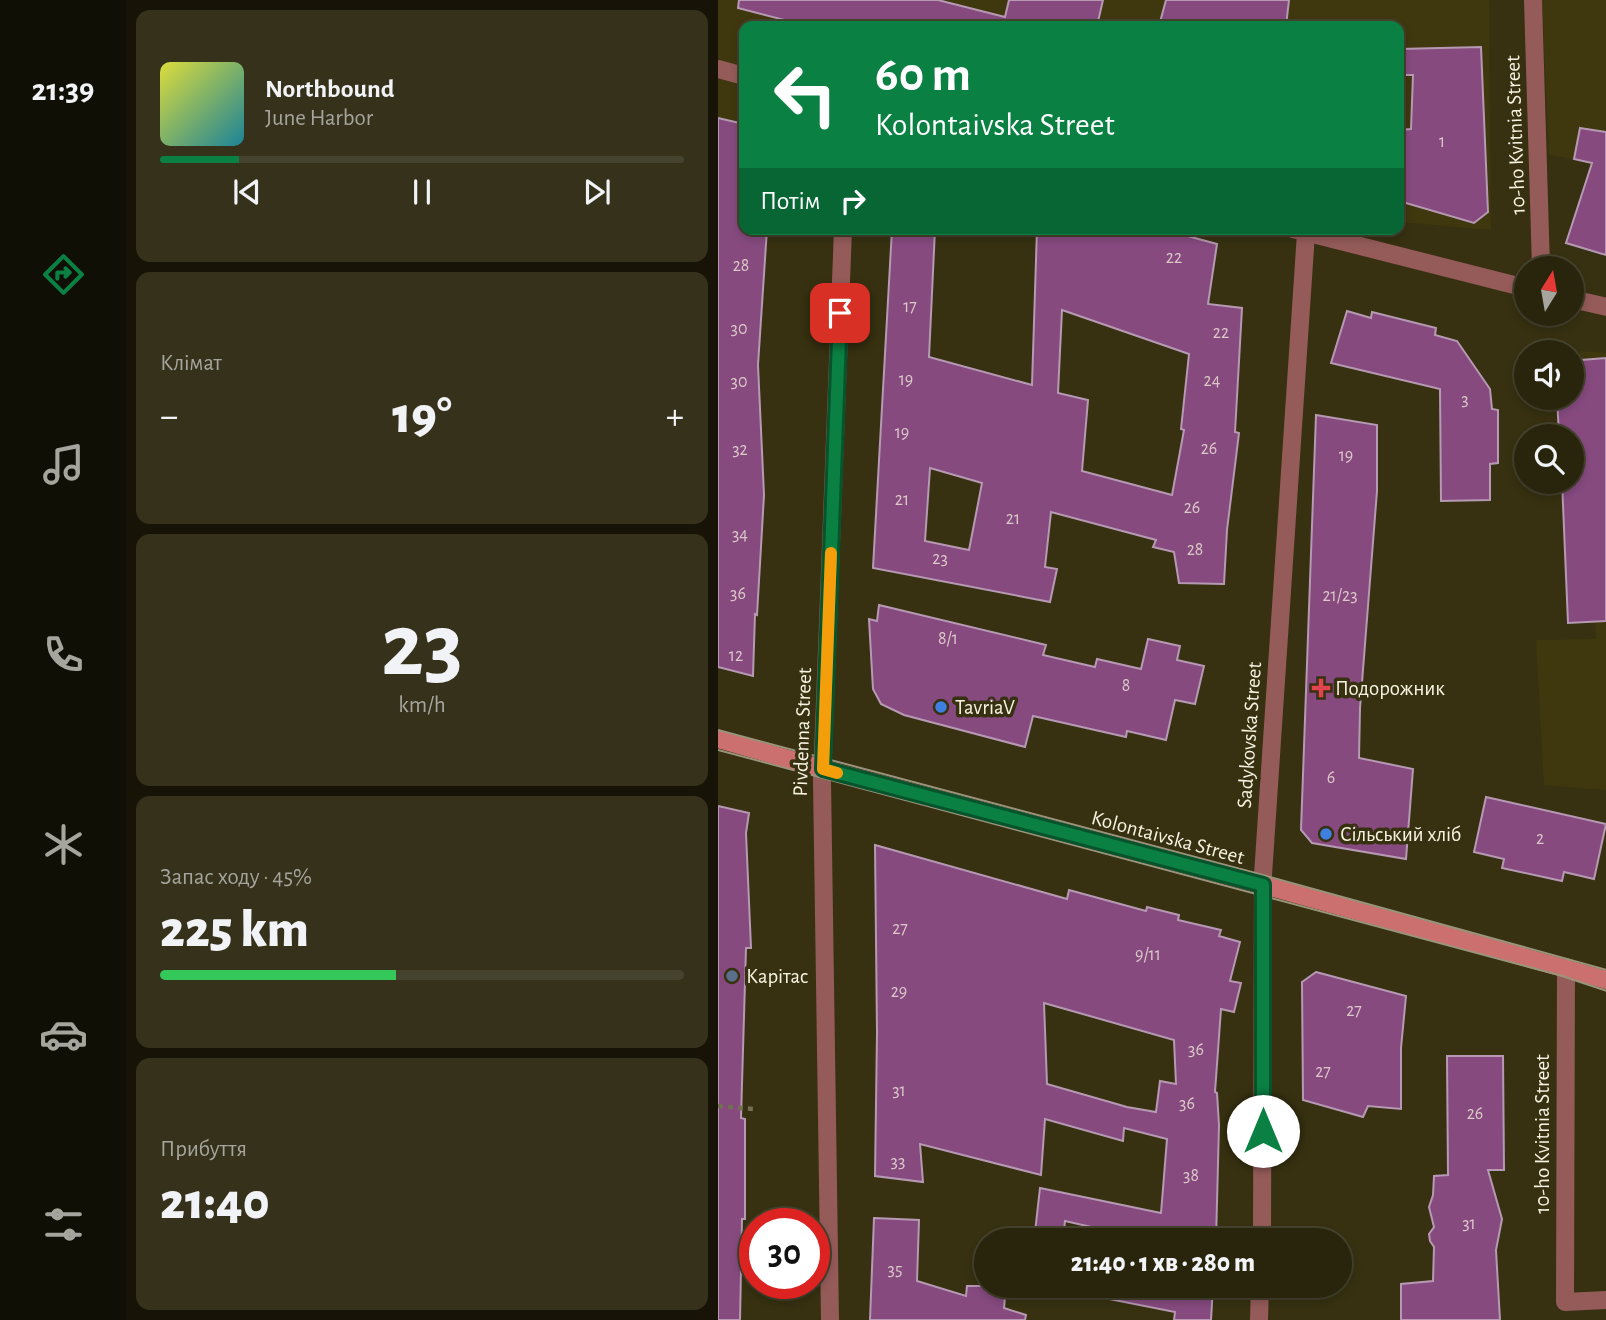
<!DOCTYPE html>
<html lang="uk">
<head>
<meta charset="utf-8">
<style>
	:root { --surface:#29250d; --page:#35311b; --text:#f1f3f6; --muted:#a5a59d; --line:#45422e; --accent:#0b8043 }
	body { margin:0; font-family:"Alegreya Sans",sans-serif; background:var(--page); color:var(--text); height:100vh; display:flex; flex-direction:column; font-size:26px; white-space:nowrap }
	* { box-sizing:border-box; margin:0 }
	p { font-size:23px; color:var(--muted) }
	.icon { flex:none; width:38px; height:38px; fill:none; stroke:currentColor; stroke-width:2; stroke-linecap:round; stroke-linejoin:round }
	.map { position:relative; flex:1; overflow:hidden }
	.drawer { display:flex; flex-direction:column; gap:10px; padding:10px; background:#171407; width:592px }
	.drawer>* { flex:none }
	.guide { position:absolute; left:21px; top:21px; width:665px; height:214px; border-radius:14px; box-shadow:0 4px 10px #0003,0 0 0 2px var(--line); background:#0b8043; color:#fff; overflow:hidden }
	.needle { width:46px; rotate:11deg }
	.tools { position:absolute; left:796px; top:256px; display:grid; gap:14px }
	.tools a { display:grid; place-items:center; width:70px; height:70px; border-radius:50%; background:var(--surface); box-shadow:0 4px 10px #0003,0 0 0 2px var(--line); font-size:35px }
	.speed { position:absolute; left:21px; top:1208px; display:flex; gap:14px; font-size:35px; font-weight:700; text-align:center }
	.speed>* { display:grid; place-content:center; width:91px; height:91px; border-radius:50%; background:var(--surface); box-shadow:0 4px 10px #0003,0 0 0 2px var(--line); line-height:1 }
	.speed .limit { border:10px solid #d22; background:#fff; color:#111 }
	.pin { position:absolute; display:grid; place-items:center; width:60px; height:60px; color:#fff; margin:-30px; border-radius:14px; box-shadow:0 4px 10px #0006 }
	.me { position:absolute; width:77px; margin:-38px; rotate:0deg; stroke-linejoin:round; filter:drop-shadow(0 0 5px #0008) }
	.turn { display:flex; align-items:center; gap:24px; height:147px; padding:0 21px; font-size:32px }
	.turn .icon { width:91px; height:91px; stroke-width:2.5 }
	.turn b { display:block; font-size:49px; line-height:60px }
	.then { display:flex; align-items:center; height:66px; padding:0 21px; background:#0003; gap:14px; font-size:26px }
	.big { font-size:52px; font-weight:800; line-height:1.1 }
	.drawer .tile { flex:1; display:flex; flex-direction:column; justify-content:center; gap:10px; min-width:0; padding:0 24px; border-radius:14px; background:var(--page) }
	.drawer .dial { align-items:center; gap:0 }
	.dial b { font-size:91px; line-height:1 }
	.song { display:flex; align-items:center; gap:21px }
	.cover { width:84px; height:84px; border-radius:10px; background:linear-gradient(135deg,hsl(60 70% 55%),hsl(190 70% 35%)) }
	.played { height:7px; border-radius:4px; background:linear-gradient(90deg,var(--accent) 15%,var(--line) 15%) }
	.keys { display:flex; justify-content:space-around; direction:ltr }
	.heat { display:flex; justify-content:space-between; align-items:center; font-size:38px; direction:ltr }
	.charge { height:10px; border-radius:5px; background:linear-gradient(90deg,#34c759 45%,var(--line) 0) }
	.trip { position:absolute; left:256px; top:1228px; width:378px; height:70px; border-radius:35px; background:var(--surface); box-shadow:0 4px 10px #0003,0 0 0 2px var(--line); font-weight:800; line-height:70px; text-align:center }
	main { display:flex; flex:1; min-height:0 }
	.tabs { display:flex; flex-direction:column; width:126px; justify-content:space-around; align-items:center; background:#100f05; color:var(--muted) }
	.tabs .icon { width:49px; height:49px }
	.tabs .on { color:var(--accent) }
	.tabs b { font-size:32px; color:var(--text) }
	.map>svg:first-child { display:block }
	.built { fill:#3f370e }
	.building { fill:#864a7f; stroke:#b699b2; stroke-width:2; fill-rule:evenodd }
	.lines { fill:none; stroke-linecap:round; stroke-linejoin:round }
	.path { stroke:#736d52; stroke-width:4.5; stroke-dasharray:5 5; stroke-linecap:butt }
	.minor { stroke:#945b59; stroke-width:18 }
	.secondary { stroke:#cb706e; stroke-width:18 }
	.tram { stroke:#99947b; stroke-width:2 }
	.route-casing { stroke:#07532c; stroke-width:18 }
	.route { stroke:#0b8043; stroke-width:12 }
	.slow { stroke:#f59e0b; stroke-width:12 }
	.health-dot { fill:#e0444e; stroke:#373111; stroke-width:2.5 }
	.shop-dot { fill:#3f7fe0; stroke:#373111; stroke-width:2.5 }
	.service-dot { fill:#5c6f8a; stroke:#373111; stroke-width:2.5 }
	.labels { text-anchor:middle; stroke-width:7; stroke-linejoin:round; paint-order:stroke }
	.number-label { font-size:18px; fill:#dbc9c8 }
	.street-label { font-size:21px; fill:#f7f3e1; stroke:#373111 }
	.poi-label { font-size:21px; fill:#f7f3e1; stroke:#373111; text-anchor:start }
</style>
</head>
<body>
<main>
<nav class="tabs">
<b>21:39</b>
<svg class="icon on" aria-label="directions" viewBox="0 0 24 24"><path d="M12 3l9 9-9 9-9-9zM9 14v-3h6M13 9l2 2-2 2"/></svg>
<svg class="icon" aria-label="music" viewBox="0 0 24 24"><path d="M9 18V5l10-2v13"/><circle cx="6" cy="18" r="3"/><circle cx="16" cy="16" r="3"/></svg>
<svg class="icon" aria-label="phone" viewBox="0 0 24 24"><path d="M5 4h4l2 5-3 2q2 4 5 5l2-3 5 2v4C11 20 4 13 5 4z"/></svg>
<svg class="icon" aria-label="climate" viewBox="0 0 24 24"><path d="M12 3v18M4 7l16 10M4 17L20 7"/></svg>
<svg class="icon" aria-label="car" viewBox="0 0 24 24"><path d="M5 17H2v-5l4-1 3-4h7l3 4 3 1v5h-3M9 17h6M6 11h13"/><circle cx="7" cy="17" r="2"/><circle cx="17" cy="17" r="2"/></svg>
<svg class="icon" aria-label="filters" viewBox="0 0 24 24"><path d="M4 7h16M4 17h16"/><circle cx="9" cy="7" r="2"/><circle cx="15" cy="17" r="2"/></svg>
</nav>
<section class="drawer">
<div class="tile">
<div class="song"><i class="cover"></i><div><b>Northbound</b><p>June Harbor</p></div></div>
<div class="played"></div>
<div class="keys"><svg class="icon" aria-label="previous" viewBox="0 0 24 24"><path d="M18 5L8 12l10 7zM5 5v14"/></svg><svg class="icon" aria-label="pause" viewBox="0 0 24 24"><path d="M8 5v14M16 5v14"/></svg><svg class="icon" aria-label="next" viewBox="0 0 24 24"><path d="M6 5l10 7-10 7zM19 5v14"/></svg></div>
</div>
<div class="tile"><p>Клімат</p>
<div class="heat"><a>−</a><b class="big">19°</b><a>+</a></div>
</div>
<div class="tile dial"><b>23</b><p>km/h</p></div>
<div class="tile"><p>Запас ходу · 45%</p><b class="big">225 km</b><div class="charge"></div></div>
<div class="tile"><p>Прибуття</p><b class="big">21:40</b></div>
</section>
<div class="map">
<svg width="889" height="1320" viewBox="0 0 889 1320">
	<rect width="100%" height="100%" fill="#373111"/>
	<g class="built">
		<polygon points="0,0 771,0 773,230 681,222 681,26 26,26 26,74 0,66"/>
		<polygon points="824,0 888,0 888,165 831,155"/>
		<polygon points="0,71 26,79 26,212 0,209"/>
		<polygon points="862,351 888,353 888,790 826,785 818,640 878,639"/>
	</g>
	<g class="building">
		<polygon points="21,0 220,0 287,17 291,0 385,0 379,26 90,26 20,8"/>
		<polygon points="448,0 571,0 568,26 441,26"/>
		<polygon points="763,47 770,212 756,223 681,201 681,130 693,129 695,75 681,75 681,49"/>
		<polygon points="0,118 26,124 26,229 49,229 40,365 46,495 39,615 37,614 35,676 0,667"/>
		<polygon points="862,128 888,132 888,255 848,243 874,163 856,159"/>
		<path d="M174,229H217L211,357L314,385L319,229H444L499,244L490,304L524,308L517,432L521,433L509,530L506,584L461,583L456,552L435,547L438,540L333,512L327,567L339,569L332,602L155,568ZM344,310L471,354L463,429L466,430L454,495L364,471L370,400L340,393ZM212,468L264,483L251,550L207,541Z"/>
		<polygon points="629,311 653,318 654,312 718,328 717,335 739,341 772,389 774,409 780,410 780,463 772,464 772,500 723,501 722,389 613,363"/>
		<polygon points="888,358 888,621 850,623 844,481 854,481 854,436 841,436 839,397 854,397 854,378 864,377 863,360"/>
		<polygon points="598,415 659,425 659,491 642,708 641,758 695,769 688,859 594,843 583,830"/>
		<polygon points="161,605 328,645 325,655 377,667 379,659 423,669 430,639 462,646 459,660 486,666 477,704 457,700 448,740 409,731 408,737 315,716 307,747 186,715 163,704 155,689 151,619 159,621"/>
		<polygon points="768,797 888,824 876,879 846,872 844,881 784,868 786,859 756,852"/>
		<polygon points="0,806 31,813 28,833 33,948 28,948 23,1118 27,1119 27,1219 24,1219 22,1320 0,1320"/>
		<path d="M157,845L349,899L351,890L428,911L429,907L461,915L460,920L503,930L501,936L522,942L512,981L523,983L516,1012L503,1009L497,1092L499,1093L501,1125L498,1241H435L347,1221L345,1241H316L322,1188L443,1213L449,1139L406,1128L405,1141L327,1119L323,1175L202,1144L205,1182L157,1176L159,1032ZM326,1003L456,1040L458,1084L442,1081L438,1112L409,1107L329,1084Z"/>
		<polygon points="598,972 688,996 683,1048 683,1109 650,1106 645,1117 585,1100 584,982"/>
		<polygon points="729,1056 785,1056 786,1170 770,1170 784,1219 778,1250 782,1320 683,1320 683,1284 715,1281 716,1247 712,1241 711,1234 716,1227 711,1207 715,1195 716,1176 730,1175"/>
		<polygon points="156,1218 201,1220 199,1281 248,1296 249,1286 288,1286 286,1308 308,1315 307,1320 152,1320"/>
		<polygon points="383,1286 495,1286 493,1320 456,1320 457,1312 381,1297"/>
	</g>
	<g class="lines">
		<polyline class="path" points="0,1106 35,1109"/>
		<g class="minor">
			<polyline points="815,0 823,268"/>
			<polyline points="0,69 26,76"/>
			<polyline points="575,229 808,288"/>
			<polyline points="854,299 889,307"/>
			<polyline points="848,967 847,1302 889,1300"/>
			<polyline points="544,1241 545,875 588,233"/>
			<polyline points="112,1320 104,780 125,229"/>
			<polyline points="541,1320 542,1286"/>
		</g>
		<polyline class="secondary" points="0,739 105,769 545,885 889,980"/>
		<g class="tram">
			<polyline points="0,730 545,875 889,970"/>
			<polyline points="0,750 841,975 889,991"/>
		</g>
	</g>
	<g class="lines">
		<defs>
			<polyline id="route" points="122,313 105,769 545,885 545,1131"/>
		</defs>
		<use href="#route" class="route-casing"/>
		<use href="#route" class="route"/>
		<polyline class="slow" points="113,553 105,769 119,773"/>
	</g>
	<path class="health-dot" d="M599.5 677.5h7v7h7v7h-7v7h-7v-7h-7v-7h7z"/>
	<g class="shop-dot">
		<circle cx="223" cy="707" r="7"/>
		<circle cx="608" cy="834" r="7"/>
	</g>
	<circle class="service-dot" cx="14" cy="976" r="7"/>
	<g class="labels">
		<g class="number-label">
			<text x="724" y="147">1</text>
			<text x="456" y="263">22</text>
			<text x="23" y="271">28</text>
			<text x="192" y="312">17</text>
			<text x="21" y="334">30</text>
			<text x="503" y="338">22</text>
			<text x="188" y="385">19</text>
			<text x="494" y="386">24</text>
			<text x="21" y="387">30</text>
			<text x="747" y="405">3</text>
			<text x="184" y="438">19</text>
			<text x="491" y="454">26</text>
			<text x="22" y="455">32</text>
			<text x="628" y="461">19</text>
			<text x="184" y="505">21</text>
			<text x="474" y="513">26</text>
			<text x="295" y="524">21</text>
			<text x="22" y="540">34</text>
			<text x="477" y="555">28</text>
			<text x="222" y="564">23</text>
			<text x="20" y="599">36</text>
			<text x="622" y="601">21/23</text>
			<text x="230" y="644">8/1</text>
			<text x="18" y="661">12</text>
			<text x="408" y="691">8</text>
			<text x="613" y="783">6</text>
			<text x="822" y="844">2</text>
			<text x="182" y="934">27</text>
			<text x="430" y="960">9/11</text>
			<text x="181" y="997">29</text>
			<text x="636" y="1016">27</text>
			<text x="478" y="1055">36</text>
			<text x="605" y="1077">27</text>
			<text x="181" y="1096">31</text>
			<text x="469" y="1109">36</text>
			<text x="757" y="1119">26</text>
			<text x="180" y="1167">33</text>
			<text x="473" y="1181">38</text>
			<text x="751" y="1229">31</text>
			<text x="177" y="1275">35</text>
		</g>
		<g class="street-label">
			<text transform="translate(797 135) rotate(-92)" y="7">10-ho Kvitnia Street</text>
			<text transform="translate(84 732) rotate(-88)" y="7">Pivdenna Street</text>
			<text transform="translate(531 735) rotate(-86)" y="7">Sadykovska Street</text>
			<text transform="translate(450 837) rotate(15)" y="7">Kolontaivska Street</text>
			<text transform="translate(824 1134) rotate(-90)" y="7">10-ho Kvitnia Street</text>
		</g>
		<g class="poi-label">
			<text x="617" y="695">Подорожник</text>
			<text x="237" y="714">TavriaV</text>
			<text x="622" y="841">Сільський хліб</text>
			<text x="28" y="983">Карітас</text>
		</g>
	</g>
</svg>
<div class="tools">
<a><svg class="needle" viewBox="-14 -14 28 28"><path d="M0-13l5 13h-10z" fill="#e53935"/><path d="M0 13l5-13h-10z" fill="#a5a59d"/></svg></a>
<a><svg class="icon" aria-label="sound" viewBox="0 0 24 24"><path d="M4 9h4l5-4v14l-5-4H4zM17 9q2 3 0 6"/></svg></a>
<a><svg class="icon" aria-label="search" viewBox="0 0 24 24"><circle cx="10" cy="10" r="6"/><path d="M15 15l6 6"/></svg></a>
</div>
<div class="speed"><div class="limit">30</div></div>
<div class="pin" style="left:122px;top:313px;background:#d93025"><svg class="icon" aria-label="arrive" viewBox="0 0 24 24"><path d="M6 21V4h12l-3 4 3 4H6"/></svg></div>
<svg class="me" style="left:545px;top:1131px" viewBox="-20 -20 40 40"><circle r="19" fill="#fff"/><path d="M0-13L10 11 0 6-10 11z" fill="#0b8043"/></svg>
<div class="trip">21:40 · 1 хв · 280 m</div>
<div class="guide">
<div class="turn"><svg class="icon" aria-label="left" viewBox="0 0 24 24"><path d="M17 20v-9H6M10 6l-5 5 5 5"/></svg><div><b>60 m</b>Kolontaivska Street</div></div>
<div class="then">Потім<svg class="icon" aria-label="right" viewBox="0 0 24 24"><path d="M7 20v-9h11M14 6l5 5-5 5"/></svg></div>
</div>
</div>
</main>
</body>
</html>
